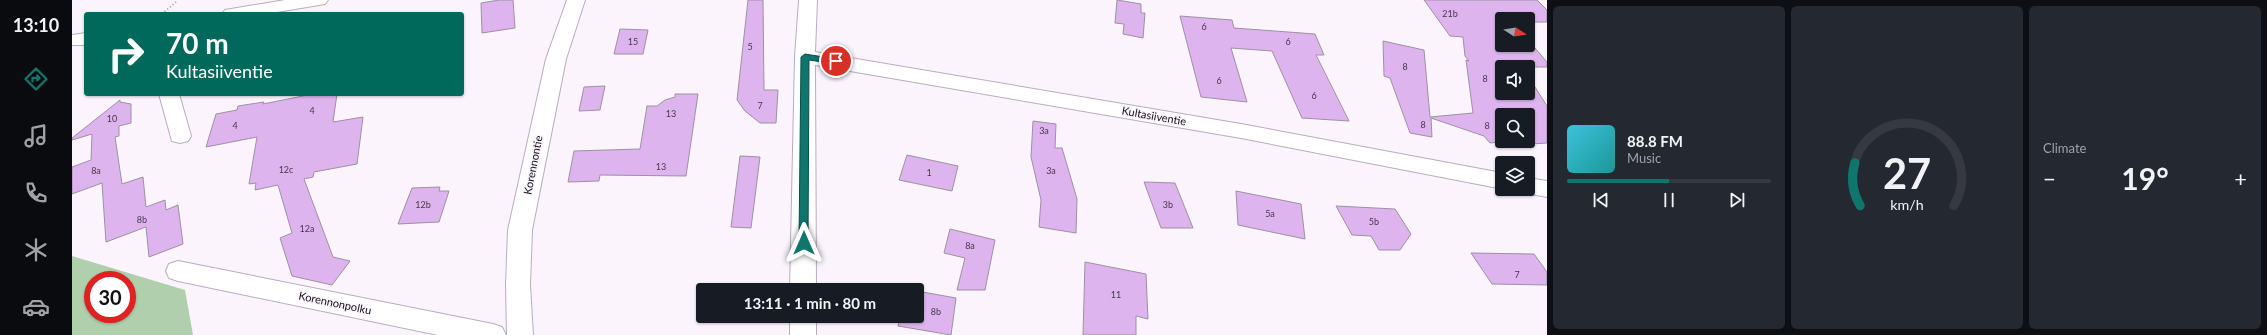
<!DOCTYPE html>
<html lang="en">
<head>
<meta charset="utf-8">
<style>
	:root { --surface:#171b24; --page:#242831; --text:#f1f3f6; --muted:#9ea1a6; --line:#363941; --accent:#0f766e }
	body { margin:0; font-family:Lato,sans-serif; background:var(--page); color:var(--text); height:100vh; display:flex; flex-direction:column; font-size:15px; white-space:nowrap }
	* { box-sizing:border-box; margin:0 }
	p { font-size:13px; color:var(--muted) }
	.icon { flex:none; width:22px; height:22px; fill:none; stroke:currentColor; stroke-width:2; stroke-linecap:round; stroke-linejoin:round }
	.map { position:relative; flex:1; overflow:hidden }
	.drawer { display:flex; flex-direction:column; gap:6px; padding:6px; background:#0d0f14; width:720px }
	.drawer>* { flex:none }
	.banner { position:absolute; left:12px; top:12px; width:380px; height:84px; border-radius:4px; box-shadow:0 1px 3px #0004; background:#00695c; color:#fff; overflow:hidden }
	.needle { width:26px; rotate:102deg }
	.buttons { position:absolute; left:1423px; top:12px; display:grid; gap:8px }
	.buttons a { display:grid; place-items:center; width:40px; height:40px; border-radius:4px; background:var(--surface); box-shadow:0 1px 3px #0004; font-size:20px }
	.speed { position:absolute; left:12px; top:271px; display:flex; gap:8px; font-size:20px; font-weight:700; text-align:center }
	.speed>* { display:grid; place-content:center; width:52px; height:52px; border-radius:50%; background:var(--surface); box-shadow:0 1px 3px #0004; line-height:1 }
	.speed .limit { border:6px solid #d22; background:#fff; color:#111 }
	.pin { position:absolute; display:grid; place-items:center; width:34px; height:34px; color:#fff; margin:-17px; border:2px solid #fff; border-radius:50%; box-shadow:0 1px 4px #0007 }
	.me { position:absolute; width:44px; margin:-22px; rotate:0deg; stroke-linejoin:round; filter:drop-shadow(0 0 3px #0008) }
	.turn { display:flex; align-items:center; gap:14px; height:84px; padding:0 16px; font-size:18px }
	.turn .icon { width:52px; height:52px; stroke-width:2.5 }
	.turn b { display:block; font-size:28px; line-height:34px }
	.big { font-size:30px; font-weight:700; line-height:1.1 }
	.drawer .card { flex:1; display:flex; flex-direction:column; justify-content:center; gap:6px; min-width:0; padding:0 14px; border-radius:6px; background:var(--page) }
	.drawer .dial { align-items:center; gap:0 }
	.dial svg { height:104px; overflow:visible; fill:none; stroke:var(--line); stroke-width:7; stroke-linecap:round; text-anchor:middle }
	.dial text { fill:var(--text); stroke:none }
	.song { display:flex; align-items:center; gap:12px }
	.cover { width:48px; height:48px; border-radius:6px; background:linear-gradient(135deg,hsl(190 70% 55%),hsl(180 70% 35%)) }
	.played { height:4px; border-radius:2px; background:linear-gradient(90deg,var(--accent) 50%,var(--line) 50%) }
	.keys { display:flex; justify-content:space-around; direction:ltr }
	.heat { display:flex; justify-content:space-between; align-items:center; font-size:22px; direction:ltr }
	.drawer .tiles { flex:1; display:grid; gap:6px; grid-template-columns:repeat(3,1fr) }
	.trip { position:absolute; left:624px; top:283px; width:228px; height:40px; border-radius:4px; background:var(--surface); box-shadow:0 1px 3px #0004; font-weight:700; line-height:40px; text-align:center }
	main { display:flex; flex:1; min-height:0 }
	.tabs { display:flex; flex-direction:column; width:72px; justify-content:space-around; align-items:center; background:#090b0e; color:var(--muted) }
	.tabs .icon { width:28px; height:28px }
	.tabs .on { color:var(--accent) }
	.tabs b { font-size:18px; color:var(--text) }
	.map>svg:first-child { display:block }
	.green { fill:#afcfad; fill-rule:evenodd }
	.building { fill:#deb4ee; stroke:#9e8fa4; fill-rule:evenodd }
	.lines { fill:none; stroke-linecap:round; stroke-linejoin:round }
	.minor-casing { stroke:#baabc0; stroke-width:2 }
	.path { stroke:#aaa4ac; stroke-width:2; stroke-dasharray:1 2.5; stroke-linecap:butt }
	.minor { fill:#fff; fill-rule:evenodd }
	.route { fill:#0f766e; stroke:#0a4d48 }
	.labels { text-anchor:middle; stroke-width:3; stroke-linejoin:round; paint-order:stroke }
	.number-label { font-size:9px; fill:#46384c }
	.street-label { font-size:11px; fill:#140f16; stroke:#fbf4fd }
</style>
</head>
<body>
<main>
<nav class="tabs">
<b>13:10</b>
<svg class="icon on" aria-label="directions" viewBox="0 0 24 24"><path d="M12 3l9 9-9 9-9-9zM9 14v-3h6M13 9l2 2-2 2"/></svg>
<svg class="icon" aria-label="music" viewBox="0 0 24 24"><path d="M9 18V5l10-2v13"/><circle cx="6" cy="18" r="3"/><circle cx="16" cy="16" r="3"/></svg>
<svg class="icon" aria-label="phone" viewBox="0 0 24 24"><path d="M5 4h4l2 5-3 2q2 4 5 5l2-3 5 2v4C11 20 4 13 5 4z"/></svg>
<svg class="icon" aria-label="climate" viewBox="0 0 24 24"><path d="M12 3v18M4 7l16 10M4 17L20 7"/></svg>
<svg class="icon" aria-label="car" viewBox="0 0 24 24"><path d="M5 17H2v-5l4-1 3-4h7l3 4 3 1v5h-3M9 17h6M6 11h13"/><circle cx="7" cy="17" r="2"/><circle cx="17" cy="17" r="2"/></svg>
</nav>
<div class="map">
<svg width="1475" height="335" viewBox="0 0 1475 335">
	<rect width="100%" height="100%" fill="#fbf4fd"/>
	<path class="green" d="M0,256L113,290L121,335H0ZM21,280H55V314H21Z"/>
	<g class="building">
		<polygon points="427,0 441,0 443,28 410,33 409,3"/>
		<polygon points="676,0 691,0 692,90 706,90 704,123 688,123 673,111 665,100"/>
		<polygon points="1045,0 1069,4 1069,13 1073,13 1071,38 1051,34 1052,24 1043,23"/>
		<path d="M1352,0H1465L1475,10V22H1456V19H1430V45H1456V40L1475,62V67H1430V93H1456V76L1475,106V143L1444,145L1440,141L1418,143L1412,136L1359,118L1360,137L1338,133L1318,78L1312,76L1311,41L1352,50L1358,117L1401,113L1394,60L1397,61L1393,56L1391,37L1378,36ZM1430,115H1456V141H1430Z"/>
		<polygon points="1108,16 1160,20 1162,28 1243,34 1252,55 1244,55 1277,121 1230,118 1200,51 1159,48 1175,102 1129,97"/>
		<polygon points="548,29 576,30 571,54 542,54"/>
		<polygon points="533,86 528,110 507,111 512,87"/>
		<polygon points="241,94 265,94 261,122 291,117 285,164 242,172 241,177 232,179 261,257 278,261 260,285 220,276 208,238 220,233 206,185 183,190 184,183 177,184 185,137 134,147 144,114 165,110 166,106 192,102 191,104"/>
		<polygon points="603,94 626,94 614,176 528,175 527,181 496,182 502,151 568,149 575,106 585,106 593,100 603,97"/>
		<polygon points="48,100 48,102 59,104 59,123 47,126 47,136 43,137 50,184 71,177 74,207 93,200 94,210 106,205 111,244 77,257 74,227 34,242 30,183 0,194 0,167 19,160 20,134 0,140 0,138"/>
		<polygon points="961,121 984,124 983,148 990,148 1005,199 1004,233 967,227 969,200 959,157"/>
		<polygon points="835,155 886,166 880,191 827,180"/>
		<polygon points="668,156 688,157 679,228 659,227"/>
		<polygon points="1072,182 1103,183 1121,228 1089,228"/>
		<polygon points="368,187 367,191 377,191 367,222 326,224 340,188"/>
		<polygon points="1164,191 1229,204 1233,239 1166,225"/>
		<polygon points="1264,206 1323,209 1339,234 1328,250 1307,250 1299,236 1280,235"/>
		<polygon points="878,229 923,240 913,290 885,290 893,258 872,253"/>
		<polygon points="1399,253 1462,254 1475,272 1475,285 1420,284"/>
		<polygon points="1013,262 1074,274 1076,319 1064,316 1064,335 1011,335"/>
		<polygon points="845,291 884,298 879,335 826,326 828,316 845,316"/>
	</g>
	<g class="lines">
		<defs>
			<g id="minor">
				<polygon points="213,0 256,0 253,4 193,14 150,14 153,10"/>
				<polygon points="495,0 513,0 494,59 460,230 458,285 461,335 435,335 434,285 436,230 474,59"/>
				<polygon points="727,0 745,0 743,52 1169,124 1430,173 1431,189 1169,138 743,65 744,290 718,290 723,57"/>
				<polygon points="14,33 14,45 0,45 0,35"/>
				<polygon points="87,94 107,94 119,136 116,141 108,143 100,141"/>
				<polygon points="1456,178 1475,181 1475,197 1448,192 1446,189 1456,189"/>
				<polygon points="106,261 421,324 430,327 434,335 366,335 106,281 97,278 94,271 97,264"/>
				<rect x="718" y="316" width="26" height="19"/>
			</g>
		</defs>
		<use href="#minor" class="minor-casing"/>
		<polyline class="path" points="90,14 105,1"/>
		<use href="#minor" class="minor"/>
	</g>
	<polygon class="route" points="733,54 764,59 768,61 764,64 737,60 736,243 732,247 727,243 729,57"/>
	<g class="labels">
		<g class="number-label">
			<text x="1378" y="17">21b</text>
			<text x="1132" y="30">6</text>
			<text x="561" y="45">15</text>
			<text x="1216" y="45">6</text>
			<text x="678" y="50">5</text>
			<text x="1333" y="70">8</text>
			<text x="1413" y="82">8</text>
			<text x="1147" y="84">6</text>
			<text x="1242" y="99">6</text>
			<text x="688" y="109">7</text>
			<text x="240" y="114">4</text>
			<text x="599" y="117">13</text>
			<text x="40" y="122">10</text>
			<text x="1351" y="128">8</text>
			<text x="163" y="129">4</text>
			<text x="1415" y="129">8</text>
			<text x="972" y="134">3a</text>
			<text x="589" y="170">13</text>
			<text x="214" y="173">12c</text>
			<text x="24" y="174">8a</text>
			<text x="979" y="174">3a</text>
			<text x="857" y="176">1</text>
			<text x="351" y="208">12b</text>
			<text x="1096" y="208">3b</text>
			<text x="1198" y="217">5a</text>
			<text x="70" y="223">8b</text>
			<text x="1302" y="225">5b</text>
			<text x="235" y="232">12a</text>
			<text x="898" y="249">8a</text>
			<text x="1445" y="278">7</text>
			<text x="1044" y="298">11</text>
			<text x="864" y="315">8b</text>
		</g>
		<g class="street-label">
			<text transform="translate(1082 116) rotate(10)" y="4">Kultasiiventie</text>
			<text transform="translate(461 165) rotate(-79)" y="4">Korennontie</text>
			<text transform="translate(263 303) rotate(12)" y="4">Korennonpolku</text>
		</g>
	</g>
</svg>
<div class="buttons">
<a><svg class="needle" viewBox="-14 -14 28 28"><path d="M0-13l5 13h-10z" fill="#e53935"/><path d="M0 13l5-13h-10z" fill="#9ea1a6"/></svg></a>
<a><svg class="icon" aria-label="sound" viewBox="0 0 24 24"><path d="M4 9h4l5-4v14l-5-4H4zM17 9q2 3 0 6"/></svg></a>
<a><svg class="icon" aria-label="search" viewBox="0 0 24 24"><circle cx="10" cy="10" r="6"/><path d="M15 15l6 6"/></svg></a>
<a><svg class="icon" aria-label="layers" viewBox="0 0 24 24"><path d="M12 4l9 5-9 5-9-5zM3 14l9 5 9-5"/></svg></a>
</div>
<div class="speed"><div class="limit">30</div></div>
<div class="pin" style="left:764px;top:61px;background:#d93025"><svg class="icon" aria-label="arrive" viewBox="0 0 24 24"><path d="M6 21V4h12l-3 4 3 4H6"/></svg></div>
<svg class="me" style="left:732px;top:243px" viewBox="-20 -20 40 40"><path d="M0-17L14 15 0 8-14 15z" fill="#0f766e" stroke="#fff" stroke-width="4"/></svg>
<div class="trip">13:11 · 1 min · 80 m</div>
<div class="banner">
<div class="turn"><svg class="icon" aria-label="right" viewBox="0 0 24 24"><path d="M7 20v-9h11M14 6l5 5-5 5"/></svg><div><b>70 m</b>Kultasiiventie</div></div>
</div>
</div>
<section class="drawer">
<div class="tiles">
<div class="card">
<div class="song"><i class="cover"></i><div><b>88.8 FM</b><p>Music</p></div></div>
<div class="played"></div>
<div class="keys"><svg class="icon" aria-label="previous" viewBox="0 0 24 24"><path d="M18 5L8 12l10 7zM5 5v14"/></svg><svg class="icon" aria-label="pause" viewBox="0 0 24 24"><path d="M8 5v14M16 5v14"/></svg><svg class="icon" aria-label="next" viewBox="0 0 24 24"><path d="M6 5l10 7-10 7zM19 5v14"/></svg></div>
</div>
<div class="card dial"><svg viewBox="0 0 100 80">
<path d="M14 69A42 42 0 1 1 86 69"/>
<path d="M14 69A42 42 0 0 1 10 36" stroke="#0f766e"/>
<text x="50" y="56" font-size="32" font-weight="700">27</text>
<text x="50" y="72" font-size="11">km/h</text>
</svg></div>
<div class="card"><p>Climate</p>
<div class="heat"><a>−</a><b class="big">19°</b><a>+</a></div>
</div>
</div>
</section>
</main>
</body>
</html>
